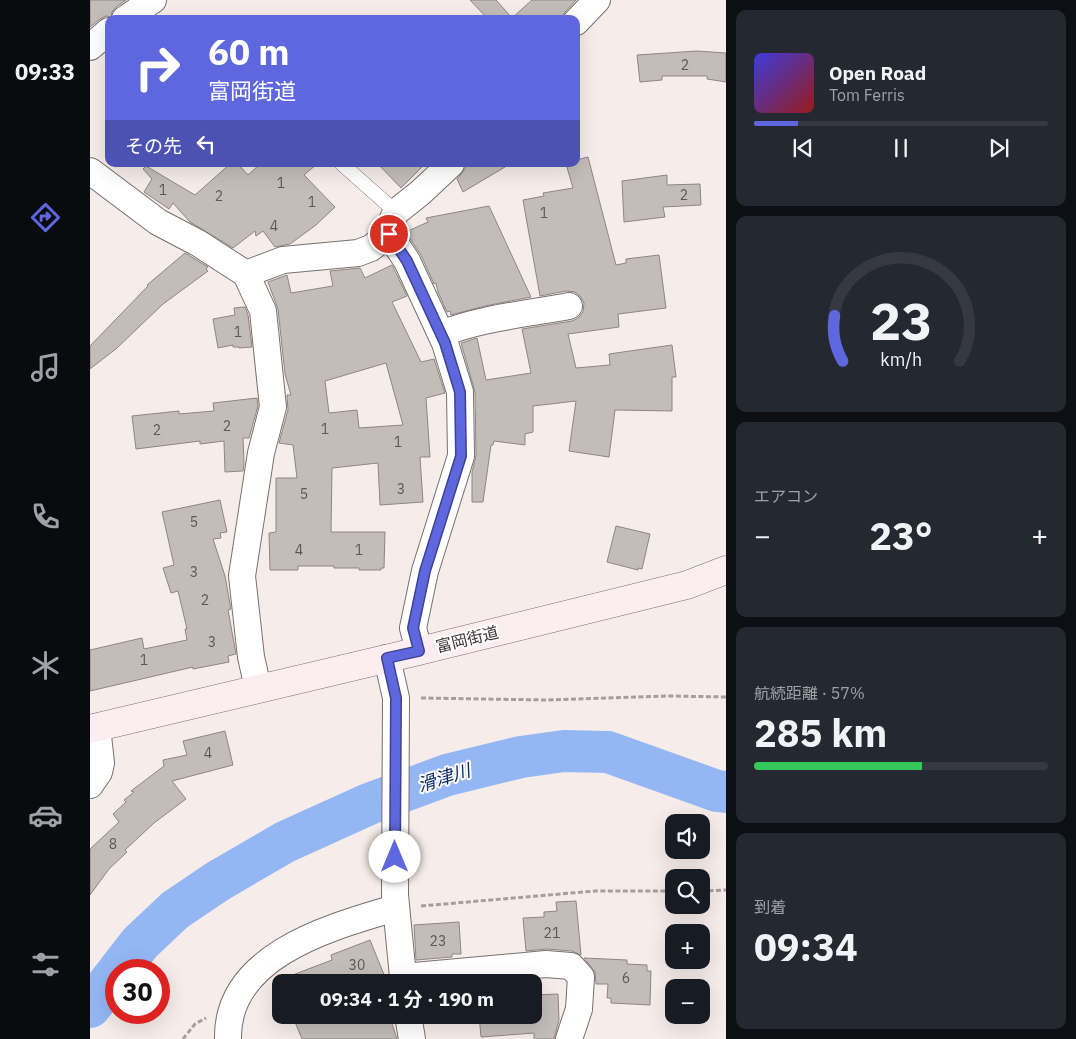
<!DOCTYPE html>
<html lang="ja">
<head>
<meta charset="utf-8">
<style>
	:root { --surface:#171b24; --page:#242831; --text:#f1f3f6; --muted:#9ea1a6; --line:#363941; --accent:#5f67df }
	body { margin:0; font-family:"IBM Plex Sans","Noto Sans JP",sans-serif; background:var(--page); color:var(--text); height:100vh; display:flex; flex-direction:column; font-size:19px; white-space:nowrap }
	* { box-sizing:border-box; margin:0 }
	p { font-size:16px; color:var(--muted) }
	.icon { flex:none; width:28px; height:28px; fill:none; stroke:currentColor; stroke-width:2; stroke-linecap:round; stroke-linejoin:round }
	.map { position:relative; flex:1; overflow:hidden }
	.side { display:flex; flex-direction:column; gap:10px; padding:10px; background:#0d0f14; width:350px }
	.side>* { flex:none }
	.guide { position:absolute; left:15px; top:15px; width:475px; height:152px; border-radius:10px; box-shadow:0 5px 20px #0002; background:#5f67df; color:#fff; overflow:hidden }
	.buttons { position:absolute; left:575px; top:814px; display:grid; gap:10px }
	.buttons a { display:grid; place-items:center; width:45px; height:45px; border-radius:10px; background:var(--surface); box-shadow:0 5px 20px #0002; font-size:25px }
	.speed { position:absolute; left:15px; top:959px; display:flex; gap:10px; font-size:25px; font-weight:700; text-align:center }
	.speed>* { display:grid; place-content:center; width:65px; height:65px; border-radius:50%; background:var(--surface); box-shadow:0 5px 20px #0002; line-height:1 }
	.speed .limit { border:8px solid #d22; background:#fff; color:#111 }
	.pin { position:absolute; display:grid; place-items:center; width:42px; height:42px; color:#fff; margin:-21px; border:2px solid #fff; border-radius:50%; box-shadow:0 1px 5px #0007 }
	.me { position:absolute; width:55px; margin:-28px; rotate:0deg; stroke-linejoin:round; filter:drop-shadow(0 0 4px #0008) }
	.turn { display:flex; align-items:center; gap:18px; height:105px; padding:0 20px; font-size:22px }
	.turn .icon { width:65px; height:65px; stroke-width:2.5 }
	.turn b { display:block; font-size:35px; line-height:42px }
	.then { display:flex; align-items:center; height:48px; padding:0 20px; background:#0003; gap:10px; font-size:19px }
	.big { font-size:38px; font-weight:700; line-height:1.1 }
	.side .card { flex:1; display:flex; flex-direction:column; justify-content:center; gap:8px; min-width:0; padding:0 18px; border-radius:10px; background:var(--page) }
	.side .dial { align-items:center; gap:0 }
	.dial svg { height:130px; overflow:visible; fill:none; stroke:var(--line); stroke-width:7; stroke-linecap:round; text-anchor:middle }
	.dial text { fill:var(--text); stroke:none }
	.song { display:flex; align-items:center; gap:15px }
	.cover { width:60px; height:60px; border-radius:8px; background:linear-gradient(135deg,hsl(240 70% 55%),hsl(0 70% 35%)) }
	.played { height:5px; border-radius:2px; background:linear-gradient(90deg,var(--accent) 15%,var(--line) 15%) }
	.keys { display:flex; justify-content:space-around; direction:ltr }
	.heat { display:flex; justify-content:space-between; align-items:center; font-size:28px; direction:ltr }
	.charge { height:8px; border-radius:4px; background:linear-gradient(90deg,#34c759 57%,var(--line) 0) }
	.trip { position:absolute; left:182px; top:974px; width:270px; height:50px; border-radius:10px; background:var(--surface); box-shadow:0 5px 20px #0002; font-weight:700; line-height:50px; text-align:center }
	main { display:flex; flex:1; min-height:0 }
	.dock { display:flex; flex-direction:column; width:90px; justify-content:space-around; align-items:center; background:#090b0e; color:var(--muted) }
	.dock .icon { width:35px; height:35px }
	.dock .current { color:var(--accent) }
	.dock b { font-size:22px; color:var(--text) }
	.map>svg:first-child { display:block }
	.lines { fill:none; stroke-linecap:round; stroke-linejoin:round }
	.river { stroke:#94b7f4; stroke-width:42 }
	.building { fill:#c4bcb9; stroke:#8d8683; fill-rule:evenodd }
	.lane-casing { stroke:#77706e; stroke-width:15 }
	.street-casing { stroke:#77706e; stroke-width:28 }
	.secondary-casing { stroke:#77706e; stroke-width:29 }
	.path { stroke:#a59f9c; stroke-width:3; stroke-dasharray:5 2.5; stroke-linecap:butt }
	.lane { stroke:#fff; stroke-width:14 }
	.street { stroke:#fff; stroke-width:26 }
	.secondary { stroke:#fceef0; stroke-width:28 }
	.route-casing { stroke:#3e4391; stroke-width:12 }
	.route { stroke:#5f67df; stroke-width:9 }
	.labels { text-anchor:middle; stroke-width:4; stroke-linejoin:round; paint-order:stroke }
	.number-label { font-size:14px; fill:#5c5856 }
	.street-label { font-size:16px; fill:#393635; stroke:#fefcfc }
	.water-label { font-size:18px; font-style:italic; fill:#072869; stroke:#fefcfc }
</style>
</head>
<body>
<main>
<nav class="dock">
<b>09:33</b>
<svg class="icon current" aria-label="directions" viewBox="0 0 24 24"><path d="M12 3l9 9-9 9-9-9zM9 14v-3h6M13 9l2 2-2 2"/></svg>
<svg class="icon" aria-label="music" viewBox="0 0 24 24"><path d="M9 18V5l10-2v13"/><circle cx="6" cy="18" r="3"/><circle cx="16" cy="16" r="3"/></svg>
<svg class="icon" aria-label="phone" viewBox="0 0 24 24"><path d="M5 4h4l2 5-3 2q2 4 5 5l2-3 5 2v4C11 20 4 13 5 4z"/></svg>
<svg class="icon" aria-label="climate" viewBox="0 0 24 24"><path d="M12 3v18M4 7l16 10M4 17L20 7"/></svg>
<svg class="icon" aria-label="car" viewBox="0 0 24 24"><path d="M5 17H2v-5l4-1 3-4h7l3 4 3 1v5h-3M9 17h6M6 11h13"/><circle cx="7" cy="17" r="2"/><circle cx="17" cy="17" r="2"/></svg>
<svg class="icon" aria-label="filters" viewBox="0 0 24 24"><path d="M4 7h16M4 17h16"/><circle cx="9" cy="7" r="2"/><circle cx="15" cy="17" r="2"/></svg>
</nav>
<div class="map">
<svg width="636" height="1039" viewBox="0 0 636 1039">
	<rect width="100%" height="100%" fill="#f6edea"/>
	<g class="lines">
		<g class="river">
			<polyline points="29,970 50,943 85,910 128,881 195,842 279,804 357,775 431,757 474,751 518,752 627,791 636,792"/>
			<polyline points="0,1007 26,974"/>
		</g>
	</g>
	<g class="building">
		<polygon points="0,0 36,0 26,7 22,12 21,17 16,16 10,19 0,27"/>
		<polygon points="380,0 406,0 422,18 442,0 486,0 475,12 471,19 398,19"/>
		<polygon points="607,51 636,53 636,82 617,79 617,76 572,76 572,80 550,82 547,55"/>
		<polygon points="498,157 526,265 536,263 536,259 569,255 576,308 528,314 529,327 478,334 486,368 520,365 519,354 582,345 586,377 582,377 582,411 525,410 519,457 479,451 486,401 443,406 443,432 435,434 435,445 404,441 403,445 401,445 393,502 382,502 382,472 386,456 385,392 371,343 387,338 396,380 441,373 432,329 482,321 488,318 493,312 494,303 490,296 485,292 476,291 450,296 433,200 454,196 453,193 483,188 476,164 486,164 486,160"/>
		<polygon points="140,164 148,164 158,175 170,164 227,164 214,175 245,207 226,225 200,244 185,247 173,231 166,236 165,231 143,248 100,222 83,203 79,209 54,192 62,179 53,169 56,166 105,195"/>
		<polygon points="288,164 335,164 311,188"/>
		<polygon points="376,164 420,164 373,192 367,179 375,169"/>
		<polygon points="577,175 577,185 610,184 611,205 573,207 575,217 534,222 532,181"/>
		<polygon points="399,206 441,297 395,306 361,315 360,311 357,312 348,292 346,283 344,284 331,255 317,234 319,233 318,231 338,222 336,218"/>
		<polygon points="95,253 118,267 116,269 118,271 73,304 27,348 0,369 0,346 58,286 57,285"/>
		<path d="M302,265L317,296L302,302L331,362L344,359L355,393L336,398L340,457H330L333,502L290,505L288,463L242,468L241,532H295L294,568H291V570H269V568H244V566H208V570H180L179,533L186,532V478H207L203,445L189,443L198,410L197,395H201L195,374L188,309L178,282L197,275L201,293L243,286L240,271L270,268L275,278ZM296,363L313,425L269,428L267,410L239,413L235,381Z"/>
		<polygon points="155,307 158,315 162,347 149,348 149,347 143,347 143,345 128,348 123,319 145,315 144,308"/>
		<polygon points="167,398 168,406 159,438 153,438 154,463 153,471 135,472 134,441 110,444 110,441 46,449 42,416 89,411 89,414 124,411 123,403"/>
		<polygon points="130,500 137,532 130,533 131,538 123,539 135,576 140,604 141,609 138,610 146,654 138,656 139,662 103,669 103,667 0,691 0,650 52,638 54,649 97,640 95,629 97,629 88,591 81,593 73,568 84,565 72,512"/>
		<polygon points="526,526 560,534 552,569 548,568 548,570 517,562"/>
		<polygon points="135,731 143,765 82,781 96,799 64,823 35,850 37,852 19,869 0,895 0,849 29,822 23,814 36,802 34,800 44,792 41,791 74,766 73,760 97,755 93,741"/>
		<polygon points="486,901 491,955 482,951 457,949 436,951 433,918 454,917 454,912 467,911 466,902"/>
		<polygon points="369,922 371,954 362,954 362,957 326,960 324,925"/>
		<polygon points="280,940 297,982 187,982 187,981 242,960 241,955"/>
		<polygon points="494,958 537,960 537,964 557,965 557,971 561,971 560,1005 521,1003 521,998 517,998 518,984 506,984 505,972"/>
		<polygon points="468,994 469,1020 464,1039 444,1039 444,1033 391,1037 389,1015 444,1015 444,995"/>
		<polygon points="223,1015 299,1015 307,1039 212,1039 205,1022"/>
	</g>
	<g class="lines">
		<defs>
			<polyline id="lane" points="252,164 306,212"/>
			<g id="street">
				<polyline points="35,19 63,0"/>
				<polyline points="486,22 507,0"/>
				<polyline points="0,47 19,31"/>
				<polyline points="0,171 68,222 108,243 156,274 173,311 183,407 171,453 152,576 161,657 168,688"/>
				<polyline points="299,234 317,261 355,343 370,392 371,456 335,571 323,628 329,651"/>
				<polyline points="156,274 193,260 268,253 281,248 299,234 301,223 306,212 330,193 361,164"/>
				<path d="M351,334C391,318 437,314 479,306"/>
				<polyline points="297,658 306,698 305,895 313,977 456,964 481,966 491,977 489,1009 479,1039"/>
				<polyline points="0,785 9,772 11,763 7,727"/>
				<polyline points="318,1015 322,1039"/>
				<path d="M138,1039C136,955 241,927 305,908"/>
			</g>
			<polyline id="secondary" points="0,729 329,651 597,585 636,570"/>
		</defs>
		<use href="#lane" class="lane-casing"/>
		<use href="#street" class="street-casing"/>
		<use href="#secondary" class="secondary-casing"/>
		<g class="path">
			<polyline points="331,698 458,700 579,696 636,697"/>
			<polyline points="611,891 636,890"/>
			<polyline points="331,906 505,891 584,891"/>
			<polyline points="93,1039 105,1024 116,1018"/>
		</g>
		<use href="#lane" class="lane"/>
		<use href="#street" class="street"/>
		<use href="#secondary" class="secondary"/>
	</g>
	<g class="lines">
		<defs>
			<polyline id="route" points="299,234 317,261 355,343 370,392 371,456 335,571 323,628 329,651 297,658 306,698 305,857"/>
		</defs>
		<use href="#route" class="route-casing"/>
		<use href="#route" class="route"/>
	</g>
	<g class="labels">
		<g class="number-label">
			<text x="595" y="70">2</text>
			<text x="191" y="188">1</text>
			<text x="73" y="195">1</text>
			<text x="594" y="200">2</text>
			<text x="129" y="201">2</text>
			<text x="222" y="207">1</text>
			<text x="454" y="218">1</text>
			<text x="184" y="231">4</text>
			<text x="148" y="337">1</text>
			<text x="137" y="431">2</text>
			<text x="235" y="434">1</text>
			<text x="67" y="435">2</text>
			<text x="308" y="447">1</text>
			<text x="311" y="494">3</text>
			<text x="214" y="499">5</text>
			<text x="104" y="527">5</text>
			<text x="209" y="555">4</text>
			<text x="269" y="555">1</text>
			<text x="104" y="577">3</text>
			<text x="115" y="605">2</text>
			<text x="122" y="647">3</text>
			<text x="54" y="665">1</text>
			<text x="118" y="758">4</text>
			<text x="23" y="849">8</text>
			<text x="462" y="938">21</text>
			<text x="348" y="946">23</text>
			<text x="267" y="970">30</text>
			<text x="536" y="983">6</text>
		</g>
		<g class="street-label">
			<text transform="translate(377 639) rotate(-14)" y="6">富岡街道</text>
		</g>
		<g class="water-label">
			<text transform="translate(354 778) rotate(-17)" y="6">滑津川</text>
		</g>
	</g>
</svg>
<div class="buttons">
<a><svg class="icon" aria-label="sound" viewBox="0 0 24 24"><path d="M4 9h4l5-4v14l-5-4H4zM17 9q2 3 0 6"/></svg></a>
<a><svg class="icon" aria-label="search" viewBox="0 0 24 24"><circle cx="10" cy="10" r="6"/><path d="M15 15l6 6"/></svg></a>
<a>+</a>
<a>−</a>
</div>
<div class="speed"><div class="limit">30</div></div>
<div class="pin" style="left:299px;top:234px;background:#d93025"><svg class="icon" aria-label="arrive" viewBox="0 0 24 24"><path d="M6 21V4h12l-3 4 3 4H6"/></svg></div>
<svg class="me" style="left:305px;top:857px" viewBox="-20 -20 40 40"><circle r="19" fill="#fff"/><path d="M0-13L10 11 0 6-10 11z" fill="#5f67df"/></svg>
<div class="trip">09:34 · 1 分 · 190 m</div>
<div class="guide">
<div class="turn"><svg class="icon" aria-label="right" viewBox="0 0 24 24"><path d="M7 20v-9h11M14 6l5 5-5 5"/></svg><div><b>60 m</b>富岡街道</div></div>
<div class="then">その先<svg class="icon" aria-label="left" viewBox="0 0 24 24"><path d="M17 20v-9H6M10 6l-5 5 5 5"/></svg></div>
</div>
</div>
<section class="side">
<div class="card">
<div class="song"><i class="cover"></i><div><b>Open Road</b><p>Tom Ferris</p></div></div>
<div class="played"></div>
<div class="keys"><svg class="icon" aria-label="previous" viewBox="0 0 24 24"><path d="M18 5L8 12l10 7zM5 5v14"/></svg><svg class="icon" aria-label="pause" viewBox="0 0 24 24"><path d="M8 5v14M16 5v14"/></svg><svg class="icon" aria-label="next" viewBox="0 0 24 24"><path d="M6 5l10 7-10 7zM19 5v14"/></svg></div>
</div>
<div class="card dial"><svg viewBox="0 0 100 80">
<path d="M14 69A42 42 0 1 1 86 69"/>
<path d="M14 69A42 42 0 0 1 9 41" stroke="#5f67df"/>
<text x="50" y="56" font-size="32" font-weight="700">23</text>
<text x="50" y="72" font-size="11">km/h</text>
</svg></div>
<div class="card"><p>エアコン</p>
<div class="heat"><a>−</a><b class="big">23°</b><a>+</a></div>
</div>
<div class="card"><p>航続距離 · 57%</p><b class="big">285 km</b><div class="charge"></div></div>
<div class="card"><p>到着</p><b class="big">09:34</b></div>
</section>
</main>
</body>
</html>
